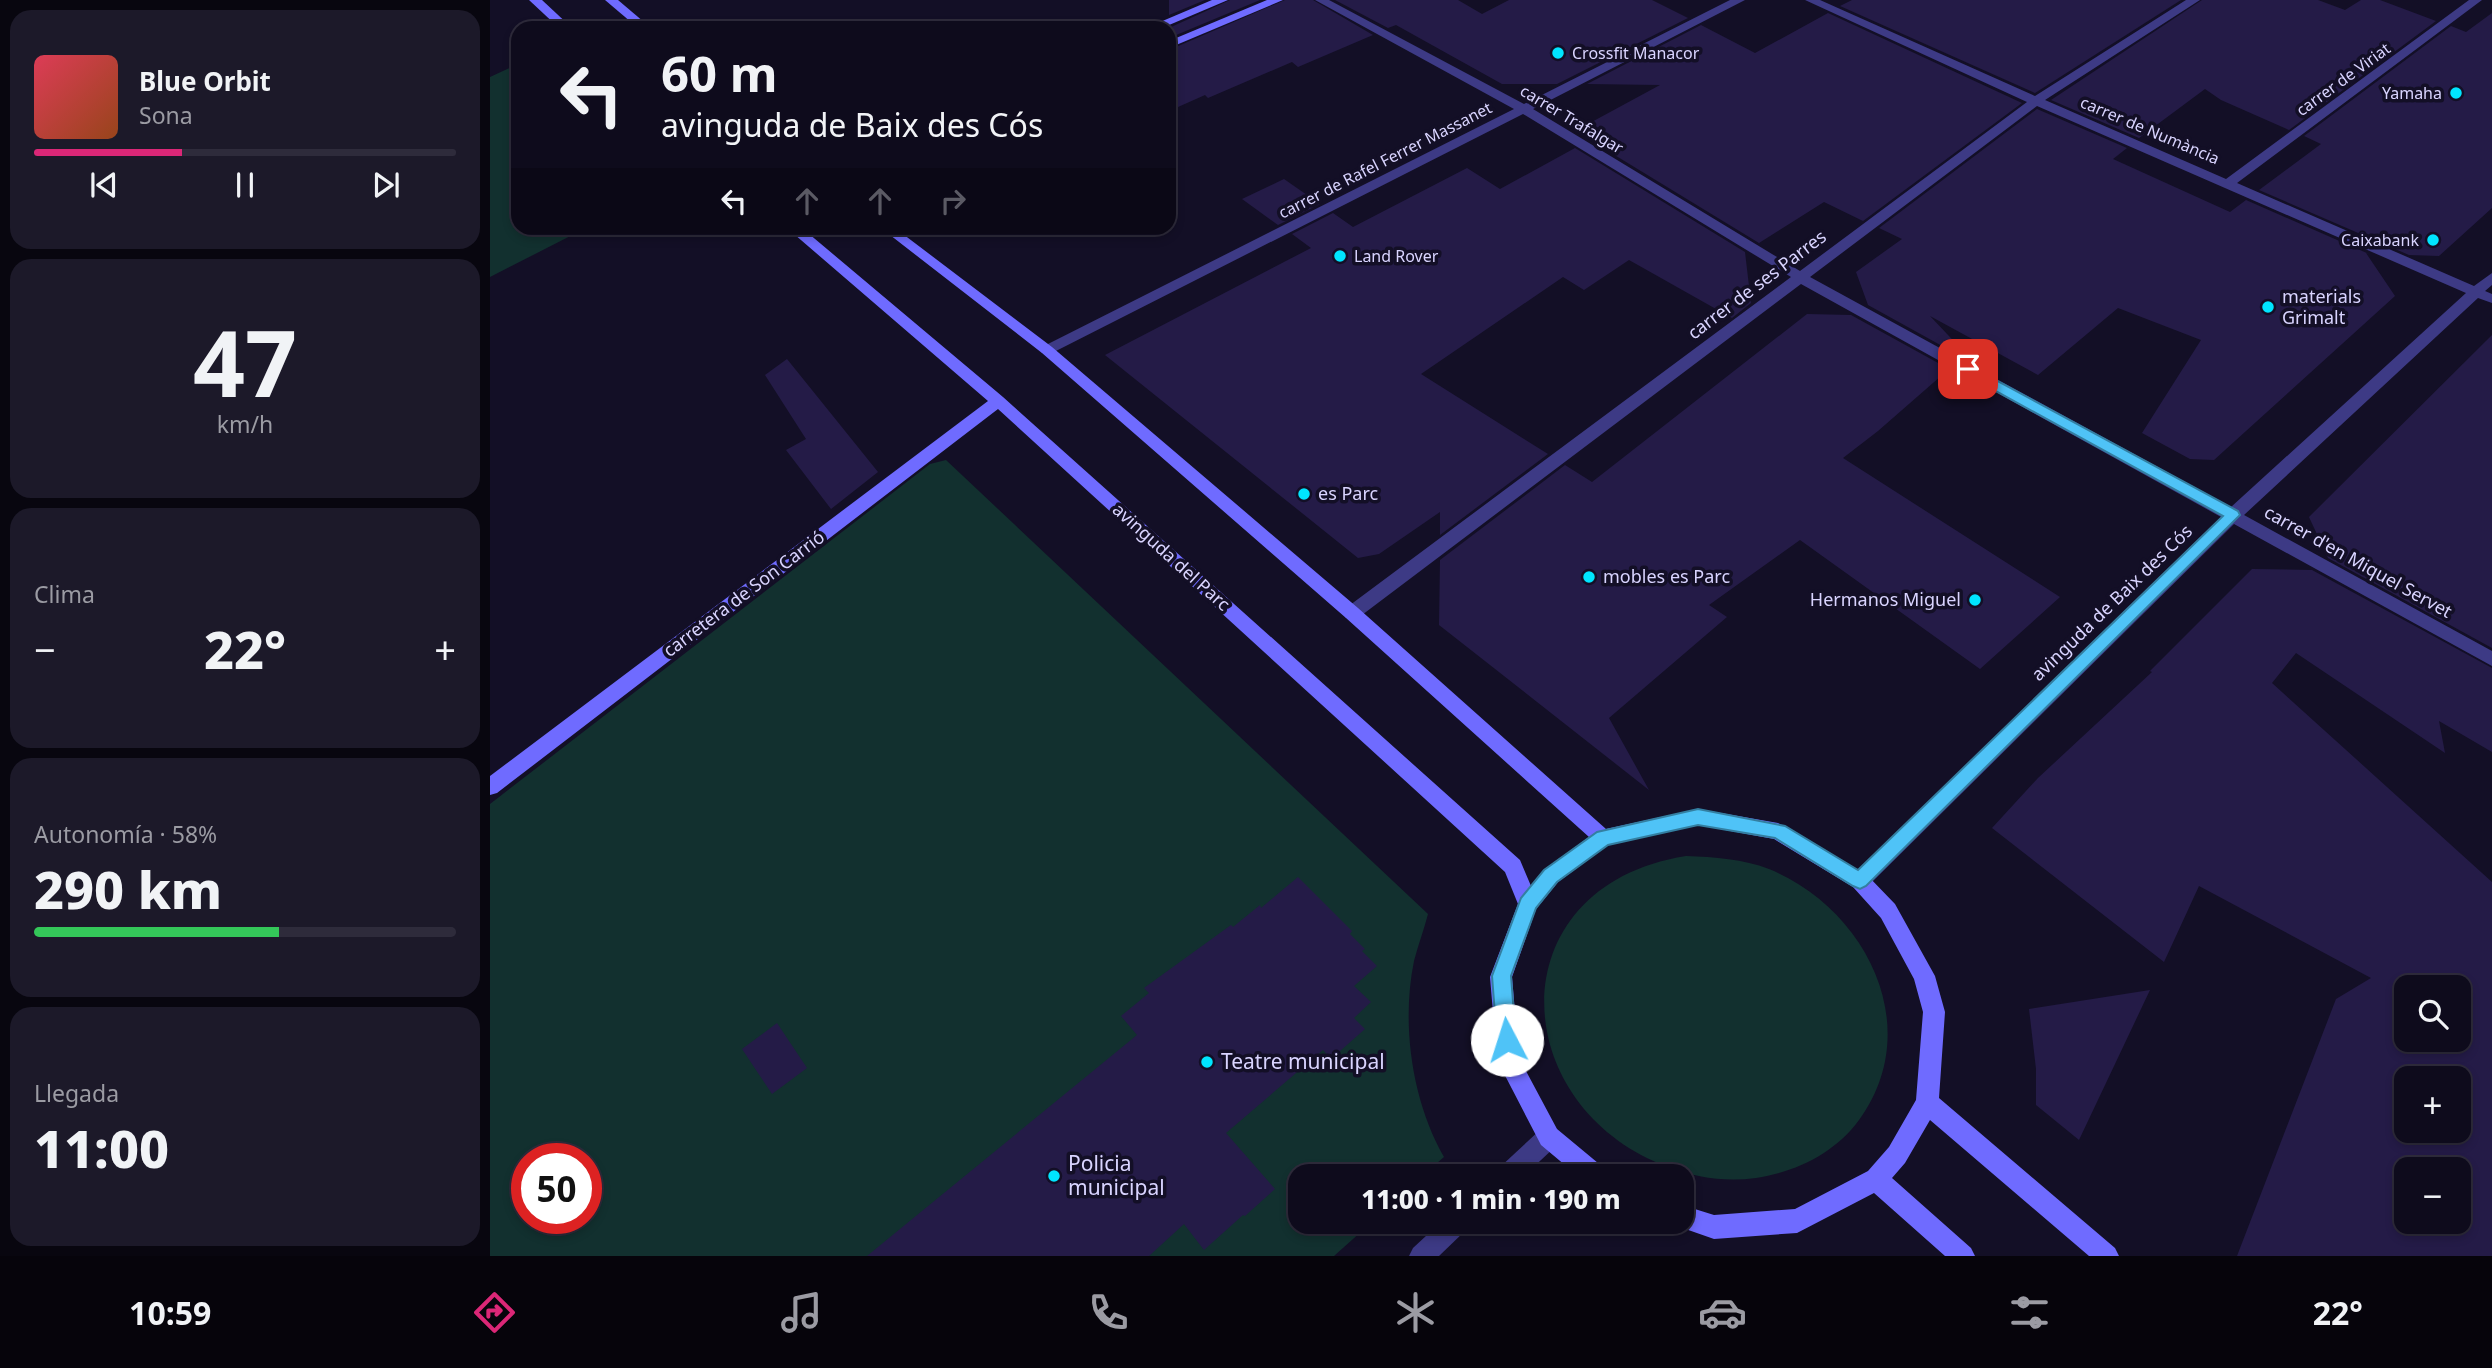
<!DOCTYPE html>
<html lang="es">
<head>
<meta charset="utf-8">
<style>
	:root { --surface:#0e0b1c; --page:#1c1929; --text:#f1f3f6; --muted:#9b9ba3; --line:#2e2b3b; --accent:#db2777 }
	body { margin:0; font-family:"Noto Sans",sans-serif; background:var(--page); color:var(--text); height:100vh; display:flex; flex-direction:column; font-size:26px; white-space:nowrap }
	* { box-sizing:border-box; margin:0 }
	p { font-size:23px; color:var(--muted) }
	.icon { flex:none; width:38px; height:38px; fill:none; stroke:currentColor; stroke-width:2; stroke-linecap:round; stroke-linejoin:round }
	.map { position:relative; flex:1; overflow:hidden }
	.drawer { display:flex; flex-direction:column; gap:10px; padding:10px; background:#08060f; width:490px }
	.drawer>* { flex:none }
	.banner { position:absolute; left:21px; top:21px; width:665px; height:214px; border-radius:21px; box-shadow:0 4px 10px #0003,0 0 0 2px var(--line); background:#0e0b1c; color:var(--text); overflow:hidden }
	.buttons { position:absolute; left:1904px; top:975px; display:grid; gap:14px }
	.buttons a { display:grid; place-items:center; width:77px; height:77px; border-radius:14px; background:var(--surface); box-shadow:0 4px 10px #0003,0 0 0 2px var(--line); font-size:35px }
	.speed { position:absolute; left:21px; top:1143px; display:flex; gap:14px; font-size:35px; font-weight:700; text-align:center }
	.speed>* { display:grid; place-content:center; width:91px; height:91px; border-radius:50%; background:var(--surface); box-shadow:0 4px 10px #0003,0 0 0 2px var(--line); line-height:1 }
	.speed .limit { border:10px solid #d22; background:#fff; color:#111 }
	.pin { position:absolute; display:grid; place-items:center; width:60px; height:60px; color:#fff; margin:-30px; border-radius:14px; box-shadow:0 4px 10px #0006 }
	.me { position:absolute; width:77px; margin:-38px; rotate:355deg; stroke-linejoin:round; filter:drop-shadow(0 0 5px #0008) }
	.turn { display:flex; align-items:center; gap:24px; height:147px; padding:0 35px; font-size:32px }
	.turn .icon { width:91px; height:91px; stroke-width:2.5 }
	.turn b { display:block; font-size:49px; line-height:60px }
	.lanes { display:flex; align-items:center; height:66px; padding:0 35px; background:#0003; justify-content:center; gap:35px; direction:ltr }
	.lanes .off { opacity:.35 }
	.big { font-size:52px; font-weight:800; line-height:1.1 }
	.drawer .widget { flex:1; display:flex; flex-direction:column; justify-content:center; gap:10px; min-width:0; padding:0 24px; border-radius:21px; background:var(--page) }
	.drawer .dial { align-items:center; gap:0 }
	.dial b { font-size:91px; line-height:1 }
	.song { display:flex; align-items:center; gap:21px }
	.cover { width:84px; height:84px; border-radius:10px; background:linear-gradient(135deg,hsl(350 70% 55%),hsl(20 70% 35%)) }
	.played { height:7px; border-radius:4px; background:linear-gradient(90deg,var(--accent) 35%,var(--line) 35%) }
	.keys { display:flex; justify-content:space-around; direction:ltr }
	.heat { display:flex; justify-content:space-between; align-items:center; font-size:38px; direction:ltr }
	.charge { height:10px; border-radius:5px; background:linear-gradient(90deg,#34c759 58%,var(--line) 0) }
	.trip { position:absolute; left:798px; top:1164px; width:406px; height:70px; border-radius:21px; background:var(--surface); box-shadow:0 4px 10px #0003,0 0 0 2px var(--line); font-weight:800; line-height:70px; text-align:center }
	.tab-bar { display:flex; height:112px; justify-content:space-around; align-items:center; background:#06040b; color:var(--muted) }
	.tab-bar .icon { width:49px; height:49px }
	.tab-bar .current { color:var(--accent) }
	.tab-bar b { font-size:32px; color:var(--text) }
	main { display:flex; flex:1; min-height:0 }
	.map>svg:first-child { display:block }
	.green { fill:#12302f; fill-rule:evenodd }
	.building { fill:#241b47; fill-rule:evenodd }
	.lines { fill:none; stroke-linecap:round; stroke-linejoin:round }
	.street { fill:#3d3a85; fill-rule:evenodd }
	.secondary { fill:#6f6bff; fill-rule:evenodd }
	.route { fill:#4fc3f7; stroke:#337fa1; stroke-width:2 }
	.poi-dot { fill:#00e5ff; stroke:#130f26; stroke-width:2.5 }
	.labels { text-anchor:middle; stroke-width:7; stroke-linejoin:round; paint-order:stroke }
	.far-poi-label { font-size:16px; fill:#d9d4ff; stroke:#130f26; text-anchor:start }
	.far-street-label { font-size:16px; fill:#d9d4ff; stroke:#130f26 }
	.street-label { font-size:18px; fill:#d9d4ff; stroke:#130f26 }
	.poi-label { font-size:18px; fill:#d9d4ff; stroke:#130f26; text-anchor:start }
	.near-poi-label { font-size:21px; fill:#d9d4ff; stroke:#130f26; text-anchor:start }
</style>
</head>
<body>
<main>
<section class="drawer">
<div class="widget">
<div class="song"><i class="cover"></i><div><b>Blue Orbit</b><p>Sona</p></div></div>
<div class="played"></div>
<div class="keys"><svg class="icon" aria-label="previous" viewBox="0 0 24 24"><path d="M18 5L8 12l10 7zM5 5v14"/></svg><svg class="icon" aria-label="pause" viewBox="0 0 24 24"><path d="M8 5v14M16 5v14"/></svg><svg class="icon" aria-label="next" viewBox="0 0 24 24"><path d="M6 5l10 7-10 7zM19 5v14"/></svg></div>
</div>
<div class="widget dial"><b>47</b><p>km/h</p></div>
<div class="widget"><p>Clima</p>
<div class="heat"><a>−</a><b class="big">22°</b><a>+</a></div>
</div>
<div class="widget"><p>Autonomía · 58%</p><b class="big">290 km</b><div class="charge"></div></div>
<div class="widget"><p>Llegada</p><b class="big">11:00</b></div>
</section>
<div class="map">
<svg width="2002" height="1256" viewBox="0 0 2002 1256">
	<rect width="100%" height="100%" fill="#130f26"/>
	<g class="green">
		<polygon points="28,64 28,228 96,228 0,277 0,77"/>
		<path d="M456,460L938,914C934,930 928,945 924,961C911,1024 922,1101 954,1157L932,1176H810V1222H882L844,1256H0V804L440,464ZM37,1158H96V1218H37Z"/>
		<path d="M1196,856C1225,857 1253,859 1279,869C1377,909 1436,1028 1369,1120C1345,1153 1306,1172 1266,1178C1236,1182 1206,1178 1178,1167C1014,1106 1006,886 1196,856Z"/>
	</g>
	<g class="building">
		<polygon points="679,0 715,0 679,15"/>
		<polygon points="740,0 770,0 679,38 679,28"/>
		<polygon points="795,0 823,0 883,35 808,67 802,62 718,98 715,95 679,111 679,50"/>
		<polygon points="845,0 968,0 992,14 1019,0 1162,0 1198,18 1067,84 1012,84 906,25 898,28"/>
		<polygon points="1362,0 1691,0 1545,93 1350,6"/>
		<polygon points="1712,0 1828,0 1855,10 1871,0 1890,0 1946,21 1799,130 1731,100 1715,89 1649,138 1561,100"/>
		<polygon points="1338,13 1532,103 1373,221 1334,202 1269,243 1100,140 1114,133 1098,124 1170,85 1097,84 1211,25 1265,53"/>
		<polygon points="2002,13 2002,208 1949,256 1919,255 1769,190 1831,144 1814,136 1961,26 1976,32"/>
		<polygon points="1547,109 1637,148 1623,159 1740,212 1756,200 1879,254 1876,253 1905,296 1724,460 1700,459 1652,433 1711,340 1628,308 1548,375 1440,316 1476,354 1472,357 1378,305 1366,272 1412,239 1389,228"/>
		<polygon points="1085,148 1255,252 1261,303 1242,318 1139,260 1094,290 1073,277 931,374 1058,454 950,535 950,512 889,554 868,558 615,355 821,248 802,234 843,213 863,227 977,168 1010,189"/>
		<polygon points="794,179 830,204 788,225 752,199"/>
		<polygon points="1317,314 1361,315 1459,369 1388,431 1353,458 1570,597 1490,669 1310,540 1219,605 1237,617 1119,718 1159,790 949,625 950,560 1075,465 1102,482"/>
		<polygon points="2002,335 2002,648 1838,558 1819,517"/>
		<polygon points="297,359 388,472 341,509 296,450 316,439 275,375"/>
		<path d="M1762,569L1822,570L2002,668V752L1949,721L1955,753L1806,653L1782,683L2002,882V1256H1747L1846,999L1881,978L1709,886L1674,962L1502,828L1548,778L1662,672L1660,671ZM1916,987H1969V1040H1916ZM1916,1078H1969V1130H1916ZM1916,1169H1969V1222H1916Z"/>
		<polygon points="808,877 862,931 860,934 875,949 872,951 887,966 864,986 881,1002 864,1018 875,1029 841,1059 833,1050 736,1133 785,1189 755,1216 753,1215 714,1250 694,1224 659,1256 377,1256 647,1035 631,1016 659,993 654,988 741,925 743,927 770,905 771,908"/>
		<polygon points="1660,990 1589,1140 1546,1105 1546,1069 1539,1009"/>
		<polygon points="287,1023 317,1068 282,1094 252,1049"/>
	</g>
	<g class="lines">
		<g class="street">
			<path d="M825,0H839L1034,104L1240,0H1255L1043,109L1310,271L1537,102L1315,0H1330L1545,96L1696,0H1710L1555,100L1736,179L1979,0H1992L1747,183L1984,286L2002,273V285L1995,291L2002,294V303L1988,298L1754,515L2002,651V666L1744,524L1377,887L1370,890L1363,887L1360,881L1363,875L1731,517L1311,284L868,618H856L853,613L856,608L1301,277L1033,114L562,353H552L550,350L552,347L1024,109ZM1547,106L1976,293L1741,507L1320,277Z"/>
			<polygon points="1059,1126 1067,1129 1070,1137 1067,1145 1034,1176 1005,1176 1009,1168 1051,1129"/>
			<polygon points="951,1222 980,1222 976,1230 949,1256 919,1256 923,1248"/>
		</g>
		<g class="secondary">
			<polygon points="39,0 52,0 82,28 69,28"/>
			<polygon points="115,0 128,0 161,28 148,28"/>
			<polygon points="722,0 738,0 672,28 656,28"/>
			<polygon points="777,0 793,0 679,48 679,41"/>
			<polygon points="297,228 312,228 513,397 1030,860 1041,886 1054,870 1099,837 856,618 552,353 391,228 405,228 562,347 868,608 1116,829 1208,809 1288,823 1377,875 1405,904 1445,976 1455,1012 1449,1098 1625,1248 1629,1256 1599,1256 1440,1120 1415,1163 1402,1178 1481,1248 1485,1256 1455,1256 1384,1193 1307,1233 1224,1239 1184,1225 1182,1222 1192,1222 1192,1205 1224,1215 1305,1209 1378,1171 1399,1147 1426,1100 1433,1012 1424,979 1391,918 1363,887 1284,839 1208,825 1118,845 1068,882 1046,909 1022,977 1029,1058 1067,1129 1114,1168 1118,1176 1088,1176 1051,1145 1007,1060 1000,977 1028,904 1015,872 508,409 7,793 0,795 0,776 498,401"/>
		</g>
	</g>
	<polygon class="route" points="1478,365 1748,511 1750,515 1376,886 1370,889 1363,886 1285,838 1208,825 1118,845 1067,882 1046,908 1021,976 1026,1040 1024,1046 1017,1049 1010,1046 1007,1040 1002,976 1031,898 1054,870 1107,832 1208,809 1295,826 1368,870 1733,516 1473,373 1471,369"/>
	<g class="poi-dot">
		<circle cx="1068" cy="53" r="7"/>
		<circle cx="1966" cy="93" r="7"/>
		<circle cx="1943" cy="240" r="7"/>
		<circle cx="850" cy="256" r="7"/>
		<circle cx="1778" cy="307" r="7"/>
		<circle cx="814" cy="494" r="7"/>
		<circle cx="1099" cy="577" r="7"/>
		<circle cx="1485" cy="600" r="7"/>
		<circle cx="717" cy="1062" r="7"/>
		<circle cx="564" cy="1176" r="7"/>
	</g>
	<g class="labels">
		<g class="far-poi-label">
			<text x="1082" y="59">Crossfit Manacor</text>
			<text x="1952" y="99" text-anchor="end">Yamaha</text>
			<text x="1929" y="246" text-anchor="end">Caixabank</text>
			<text x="864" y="262">Land Rover</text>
		</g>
		<g class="far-street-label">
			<text transform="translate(1853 79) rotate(-36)" y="6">carrer de Viriat</text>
			<text transform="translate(1082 119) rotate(31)" y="6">carrer Trafalgar</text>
			<text transform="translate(1660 130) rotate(23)" y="6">carrer de Numància</text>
			<text transform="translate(895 160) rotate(-27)" y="6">carrer de Rafel Ferrer Massanet</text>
		</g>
		<g class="street-label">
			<text transform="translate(1267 285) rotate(-37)" y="6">carrer de ses Parres</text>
			<text transform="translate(681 557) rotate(42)" y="6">avinguda del Parc</text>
			<text transform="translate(1868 562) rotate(29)" y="6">carrer d'en Miquel Servet</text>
			<text transform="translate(254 594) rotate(-37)" y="6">carretera de Son Carrió</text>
			<text transform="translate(1622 603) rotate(-44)" y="6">avinguda de Baix des Cós</text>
		</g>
		<g class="poi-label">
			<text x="1792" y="303">materials<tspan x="1792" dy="21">Grimalt</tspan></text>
			<text x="828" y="500">es Parc</text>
			<text x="1113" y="583">mobles es Parc</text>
			<text x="1471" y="606" text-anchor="end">Hermanos Miguel</text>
		</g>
		<g class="near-poi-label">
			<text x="731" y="1069">Teatre municipal</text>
			<text x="578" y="1171">Policia<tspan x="578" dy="24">municipal</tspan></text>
		</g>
	</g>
</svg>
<div class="buttons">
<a><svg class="icon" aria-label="search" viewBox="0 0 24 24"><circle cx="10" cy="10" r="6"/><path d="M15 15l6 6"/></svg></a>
<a>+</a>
<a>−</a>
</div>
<div class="speed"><div class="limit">50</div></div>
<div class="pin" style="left:1478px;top:369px;background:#d93025"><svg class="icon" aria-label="arrive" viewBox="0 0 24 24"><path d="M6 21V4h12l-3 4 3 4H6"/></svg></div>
<svg class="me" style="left:1017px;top:1040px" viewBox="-20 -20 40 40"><circle r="19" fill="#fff"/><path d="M0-13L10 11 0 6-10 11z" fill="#4fc3f7"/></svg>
<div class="trip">11:00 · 1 min · 190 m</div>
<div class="banner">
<div class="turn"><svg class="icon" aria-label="left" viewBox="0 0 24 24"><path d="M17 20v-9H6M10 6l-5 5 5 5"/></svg><div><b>60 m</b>avinguda de Baix des Cós</div></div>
<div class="lanes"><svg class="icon" aria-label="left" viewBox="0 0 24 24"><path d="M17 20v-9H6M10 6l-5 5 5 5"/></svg><svg class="icon off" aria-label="ahead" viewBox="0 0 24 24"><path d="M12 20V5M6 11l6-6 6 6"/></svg><svg class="icon off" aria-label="ahead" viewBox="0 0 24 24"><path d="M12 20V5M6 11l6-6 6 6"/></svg><svg class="icon off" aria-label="right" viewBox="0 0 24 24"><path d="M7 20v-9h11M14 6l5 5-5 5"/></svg></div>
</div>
</div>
</main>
<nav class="tab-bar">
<b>10:59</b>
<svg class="icon current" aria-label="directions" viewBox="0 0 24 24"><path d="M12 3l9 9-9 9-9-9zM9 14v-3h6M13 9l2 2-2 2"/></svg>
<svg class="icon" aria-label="music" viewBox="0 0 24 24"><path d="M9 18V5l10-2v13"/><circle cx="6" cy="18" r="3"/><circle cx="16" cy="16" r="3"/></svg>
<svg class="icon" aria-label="phone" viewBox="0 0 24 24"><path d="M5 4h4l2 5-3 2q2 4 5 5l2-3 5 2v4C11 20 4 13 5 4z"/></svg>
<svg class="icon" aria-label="climate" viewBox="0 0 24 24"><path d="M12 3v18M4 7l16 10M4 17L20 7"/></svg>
<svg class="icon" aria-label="car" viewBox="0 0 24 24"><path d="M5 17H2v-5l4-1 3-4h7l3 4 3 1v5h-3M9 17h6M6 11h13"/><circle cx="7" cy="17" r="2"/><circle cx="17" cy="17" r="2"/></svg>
<svg class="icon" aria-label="filters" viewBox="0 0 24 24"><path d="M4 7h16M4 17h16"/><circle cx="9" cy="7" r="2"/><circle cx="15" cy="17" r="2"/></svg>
<b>22°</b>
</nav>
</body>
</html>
